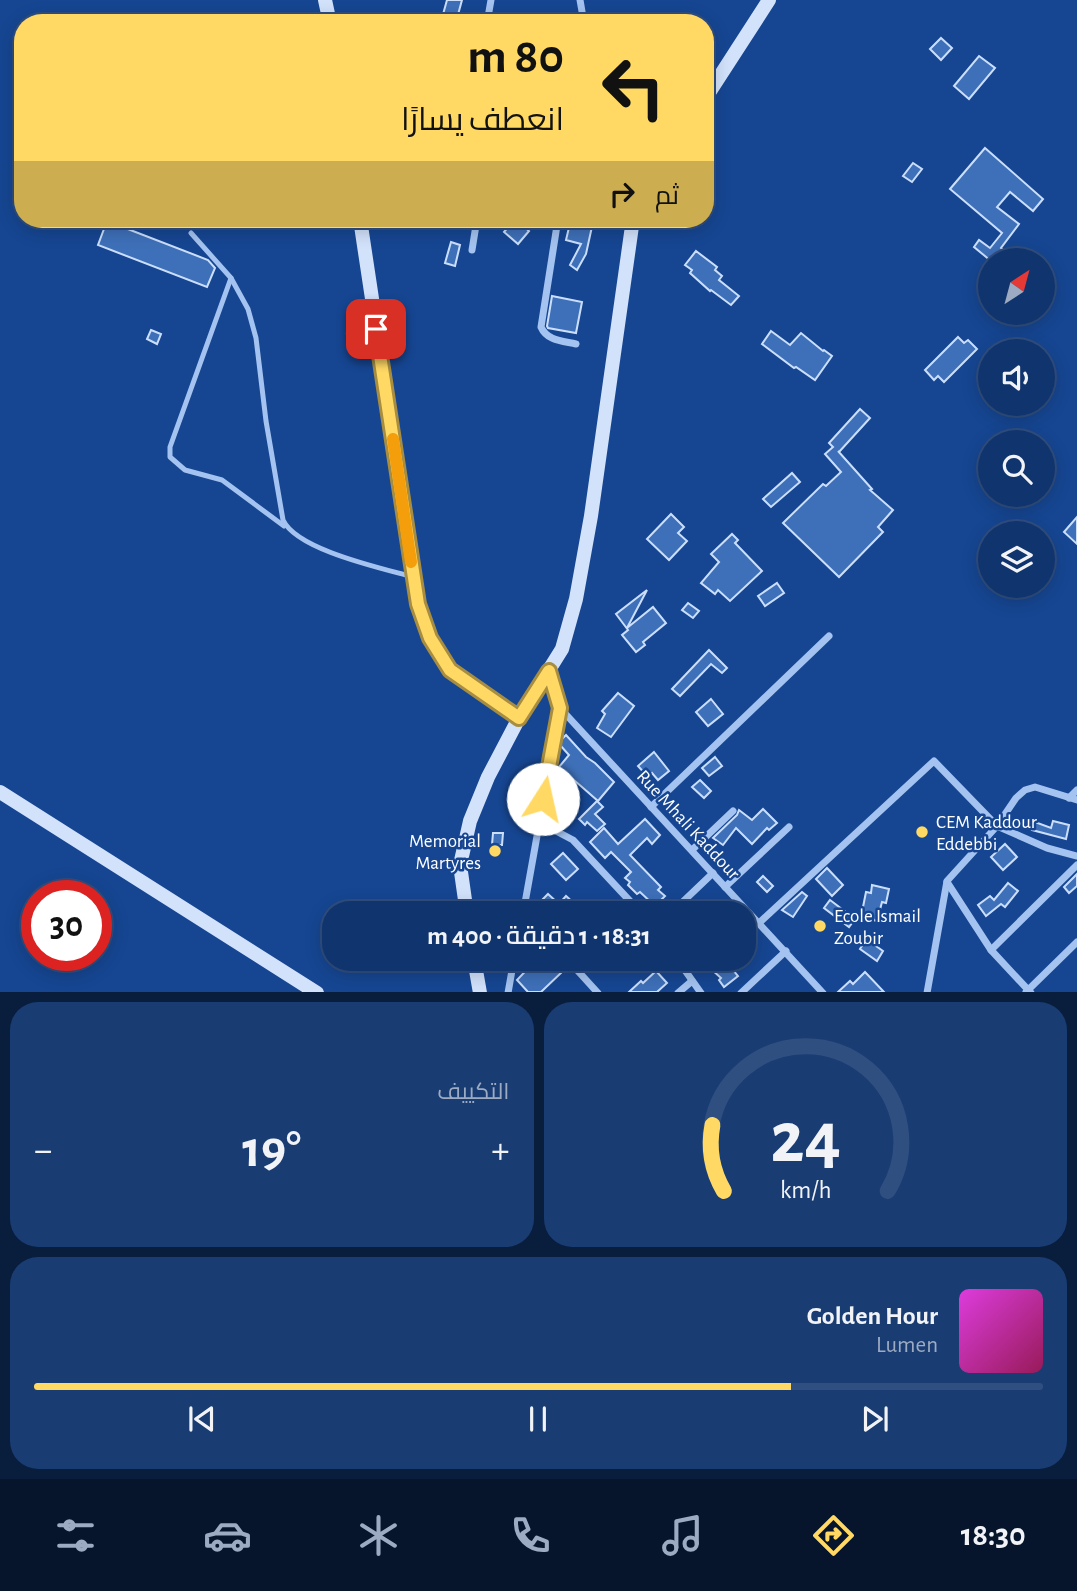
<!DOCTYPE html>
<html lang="ar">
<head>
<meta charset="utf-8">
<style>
	:root { --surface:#10346e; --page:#193c73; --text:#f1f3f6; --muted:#9caac2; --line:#304f81; --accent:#ffd964 }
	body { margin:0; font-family:"Alegreya Sans",Cairo,sans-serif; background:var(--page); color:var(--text); direction:rtl; height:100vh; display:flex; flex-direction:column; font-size:26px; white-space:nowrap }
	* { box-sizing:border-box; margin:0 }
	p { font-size:23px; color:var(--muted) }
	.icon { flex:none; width:38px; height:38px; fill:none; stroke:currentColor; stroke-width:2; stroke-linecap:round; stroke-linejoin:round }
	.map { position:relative; height:992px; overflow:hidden; direction:ltr }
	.side { display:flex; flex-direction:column; gap:10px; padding:10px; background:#091d3c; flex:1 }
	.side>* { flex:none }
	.hud { position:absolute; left:14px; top:14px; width:700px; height:214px; border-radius:28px; box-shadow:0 4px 18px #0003,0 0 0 2px var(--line); direction:rtl; background:#ffd964; color:#111; overflow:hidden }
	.needle { width:46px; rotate:36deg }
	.fabs { position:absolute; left:978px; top:248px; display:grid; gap:14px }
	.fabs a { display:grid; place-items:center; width:77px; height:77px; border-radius:50%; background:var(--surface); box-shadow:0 4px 18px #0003,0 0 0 2px var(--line); font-size:35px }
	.speed { position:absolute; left:21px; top:880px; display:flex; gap:14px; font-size:35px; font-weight:700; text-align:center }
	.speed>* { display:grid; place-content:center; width:91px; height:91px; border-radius:50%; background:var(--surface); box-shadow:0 4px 18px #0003,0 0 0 2px var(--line); line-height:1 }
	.speed .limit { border:10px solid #d22; background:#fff; color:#111 }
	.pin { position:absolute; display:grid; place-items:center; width:60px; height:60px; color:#fff; margin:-30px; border-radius:14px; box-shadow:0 4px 10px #0006 }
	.me { position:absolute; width:77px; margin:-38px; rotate:10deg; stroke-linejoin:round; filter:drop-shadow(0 0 5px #0008) }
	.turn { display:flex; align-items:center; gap:24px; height:147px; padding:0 35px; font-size:32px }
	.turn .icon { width:91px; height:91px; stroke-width:2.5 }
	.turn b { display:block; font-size:49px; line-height:60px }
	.then { display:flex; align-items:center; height:66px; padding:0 35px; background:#0003; gap:14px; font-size:26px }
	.big { font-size:52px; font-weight:600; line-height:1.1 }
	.side .tile { flex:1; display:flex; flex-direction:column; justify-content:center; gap:10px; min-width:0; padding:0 24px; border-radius:28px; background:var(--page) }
	.side .dial { align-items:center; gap:0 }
	.dial svg { height:182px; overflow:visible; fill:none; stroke:var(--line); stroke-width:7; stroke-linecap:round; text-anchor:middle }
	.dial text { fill:var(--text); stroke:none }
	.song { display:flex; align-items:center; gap:21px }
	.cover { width:84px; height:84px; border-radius:10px; background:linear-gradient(135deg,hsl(300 70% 55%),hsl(330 70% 35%)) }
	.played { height:7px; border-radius:4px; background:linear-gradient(90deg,var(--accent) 75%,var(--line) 75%) }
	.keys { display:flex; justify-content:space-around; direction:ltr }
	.heat { display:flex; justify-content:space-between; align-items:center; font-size:38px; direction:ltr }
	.side .tiles { flex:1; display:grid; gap:10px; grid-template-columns:1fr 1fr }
	.tile:last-child { grid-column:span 2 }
	.trip { position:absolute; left:322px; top:901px; width:434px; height:70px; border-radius:28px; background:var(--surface); box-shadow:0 4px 18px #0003,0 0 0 2px var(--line); font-weight:600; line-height:70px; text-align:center; direction:rtl }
	.dock { display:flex; height:112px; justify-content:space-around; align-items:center; background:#06152c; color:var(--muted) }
	.dock .icon { width:49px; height:49px }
	.dock .selected { color:var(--accent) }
	.dock b { font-size:32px; color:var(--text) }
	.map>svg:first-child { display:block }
	.building { fill:#3e70b9; stroke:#cbdffc; stroke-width:2 }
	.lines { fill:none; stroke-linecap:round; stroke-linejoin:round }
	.service { stroke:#a4c3f0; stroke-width:5 }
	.minor { stroke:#a4c3f0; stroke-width:7 }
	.secondary { stroke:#d2e2fb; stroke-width:14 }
	.route-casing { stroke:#a68d41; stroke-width:18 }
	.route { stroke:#ffd964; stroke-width:12 }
	.slow { stroke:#f59e0b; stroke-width:12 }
	.poi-dot { fill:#ffd964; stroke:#164692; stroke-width:2.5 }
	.labels { text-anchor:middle; stroke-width:5; stroke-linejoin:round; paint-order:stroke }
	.poi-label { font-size:19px; fill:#fff; stroke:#164692; text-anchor:start }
	.street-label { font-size:19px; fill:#fff; stroke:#164692 }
</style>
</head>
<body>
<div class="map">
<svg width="1077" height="993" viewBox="0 0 1077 993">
	<rect width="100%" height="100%" fill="#164692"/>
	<g class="building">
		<polygon points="447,0 462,0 456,22 442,18"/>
		<polygon points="941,38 952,48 941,60 930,49"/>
		<polygon points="979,56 995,68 969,99 954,86"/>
		<polygon points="985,148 1043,199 1033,211 1010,192 997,207 1019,224 1001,248 1003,250 995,261 991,261 974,247 979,240 990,248 1002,233 950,189"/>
		<polygon points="913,163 922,169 912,182 903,176"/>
		<polygon points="515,219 529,231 518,244 504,232"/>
		<polygon points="571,219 581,219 593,222 586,254 577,270 570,265 581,244 566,240"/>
		<polygon points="107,221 208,260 215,268 207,287 98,245"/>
		<polygon points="451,242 460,245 455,266 445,263"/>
		<polygon points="696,251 717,267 715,270 722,276 719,280 739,296 731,305 711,290 710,291 690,273 692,270 685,265"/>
		<polygon points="552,296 582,302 576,333 548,328 547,326"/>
		<polygon points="151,330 161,334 157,344 147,339"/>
		<polygon points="771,331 790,345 801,333 823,351 824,350 832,356 815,380 796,367 794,368 762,344"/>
		<polygon points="357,332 360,345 350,347 347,334"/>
		<polygon points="958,337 964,343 968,340 977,349 944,382 938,376 934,380 925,370"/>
		<polygon points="860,409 870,418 839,452 838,451 872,489 870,490 893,510 878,527 883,532 839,577 783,523 823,484 826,486 841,472 825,454 833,447 829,443"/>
		<polygon points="792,473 800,482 771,507 763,499"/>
		<polygon points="671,514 684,527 678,533 687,541 669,560 647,539"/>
		<polygon points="1077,517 1077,544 1064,532"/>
		<polygon points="732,534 738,540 735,543 762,571 730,601 718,590 715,594 701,583 719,562 711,554"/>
		<polygon points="777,583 784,593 765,606 758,596"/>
		<polygon points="647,590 627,628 653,607 666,623 643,642 645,645 636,652 622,635 628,630 616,614"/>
		<polygon points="688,603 699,611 693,618 682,610"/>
		<polygon points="709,650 727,668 722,673 711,664 680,696 672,689"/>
		<polygon points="618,693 634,706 611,737 597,728 605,714 602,711"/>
		<polygon points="711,699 723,714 708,726 696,712"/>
		<polygon points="566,735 586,757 595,763 614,782 598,801 559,767 569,755 560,745 560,741"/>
		<polygon points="654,752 669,771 658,780 652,773 648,777 638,766"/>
		<polygon points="715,757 722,766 709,776 702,768"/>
		<polygon points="700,780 711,791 704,798 692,787"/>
		<polygon points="597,801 603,807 595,814 605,824 597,831 587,822 585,825 579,819"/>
		<polygon points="763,809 777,823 769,830 767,828 752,844 736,828 723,845 713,838 737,815 739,810 752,820"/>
		<polygon points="645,819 660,835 652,844 647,838 630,855 661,887 658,890 665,896 655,906 640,892 637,894 628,885 630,882 625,878 631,872 611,852 605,858 590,842 604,828 618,844"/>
		<polygon points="1053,821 1069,825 1066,839 1032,830 1035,822 1051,828"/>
		<polygon points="493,833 503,833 502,845 492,845"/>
		<polygon points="1005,844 1017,857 1003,870 991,857"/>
		<polygon points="563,853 578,869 566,880 551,864"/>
		<polygon points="827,868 843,885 832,896 816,879"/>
		<polygon points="1077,874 1077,886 1069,893 1064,887"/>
		<polygon points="763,876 773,886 767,892 757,882"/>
		<polygon points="1008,883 1018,891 1005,907 1001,904 986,916 978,905 990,896 994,900"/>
		<polygon points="872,885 889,889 886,903 882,902 877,921 861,917 866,892 871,893"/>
		<polygon points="802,892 807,896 793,917 782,910"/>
		<polygon points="548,894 559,904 566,896 575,904 566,914 555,914 541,901"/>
		<polygon points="830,900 855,919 849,927 824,908"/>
		<polygon points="618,901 628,914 615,914 610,907"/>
		<polygon points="866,939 883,951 877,961 860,949"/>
		<polygon points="537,959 550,959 563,971 541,992 528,992 517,980"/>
		<polygon points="700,959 724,959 738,976 724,987 719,980 721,978"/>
		<polygon points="656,971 667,983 657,992 629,992 641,981 643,983"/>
		<polygon points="865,972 884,992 838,992 850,981 853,984"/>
	</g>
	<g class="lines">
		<g class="service">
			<path d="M191,233L231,278L248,309L256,338L266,421L283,520C297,550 381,568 413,577"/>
			<polyline points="231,278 170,447 170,457 185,470 222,480 284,526"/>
		</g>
		<g class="minor">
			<polyline points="580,0 584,23"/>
			<polyline points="487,23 491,0"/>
			<path d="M558,219L541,327C547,341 563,341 576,344"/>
			<polyline points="472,250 477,219"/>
			<polyline points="560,708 823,993"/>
			<polyline points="1069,798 1077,790"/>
			<polyline points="651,807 829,636"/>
			<polyline points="539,822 573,840 642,914"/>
			<polyline points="692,850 733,811"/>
			<polyline points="947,882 991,950 1031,993"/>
			<polyline points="725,887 789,827"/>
			<polyline points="523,914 560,708 549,671"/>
			<polyline points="670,914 713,873"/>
			<polyline points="759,923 934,761 997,826 1047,848 1077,856"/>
			<polyline points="991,950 1077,865"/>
			<polyline points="567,959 598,993"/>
			<polyline points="677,959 701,993"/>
			<polyline points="1026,992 1077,942"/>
			<polyline points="508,993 514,959"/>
			<polyline points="678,993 692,981"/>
			<polyline points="741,993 786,951"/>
			<polyline points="927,993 947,881 997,826 1016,798 1025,790 1035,787 1077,800"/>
		</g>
		<g class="secondary">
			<polyline points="325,0 330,23"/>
			<polyline points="705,99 769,0"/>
			<polyline points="360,219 418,604 430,638 450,670 519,718"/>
			<polyline points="0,792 317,993"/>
			<polyline points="467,914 460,865 470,821 488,777 519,718 562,649 576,599 591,516 633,219"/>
			<polyline points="474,959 480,993"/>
		</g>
	</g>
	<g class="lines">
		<defs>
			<polyline id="route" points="376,329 418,604 430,638 450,670 519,718 549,671 560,708 543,799"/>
		</defs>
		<use href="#route" class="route-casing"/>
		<use href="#route" class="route"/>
		<polyline class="slow" points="393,439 411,562"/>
	</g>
	<g class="poi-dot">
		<circle cx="922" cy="832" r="7"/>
		<circle cx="495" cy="851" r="7"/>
		<circle cx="820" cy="926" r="7"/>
	</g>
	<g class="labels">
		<g class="poi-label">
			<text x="936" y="828">CEM Kaddour<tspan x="936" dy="22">Eddebbi</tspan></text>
			<text x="481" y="847" text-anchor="end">Memorial<tspan x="481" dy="22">Martyres</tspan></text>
			<text x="834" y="922">Ecole Ismail<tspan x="834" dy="22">Zoubir</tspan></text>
		</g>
		<g class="street-label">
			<text transform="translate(689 824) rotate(47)" y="7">Rue Mhali Kaddour</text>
		</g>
	</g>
</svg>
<div class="fabs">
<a><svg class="needle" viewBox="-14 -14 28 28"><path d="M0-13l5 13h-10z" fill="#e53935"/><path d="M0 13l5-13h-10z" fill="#9caac2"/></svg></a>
<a><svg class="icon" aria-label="sound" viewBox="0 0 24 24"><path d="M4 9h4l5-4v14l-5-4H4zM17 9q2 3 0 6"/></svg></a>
<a><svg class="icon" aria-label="search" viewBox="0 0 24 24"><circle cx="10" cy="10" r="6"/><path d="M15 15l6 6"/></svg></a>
<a><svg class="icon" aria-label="layers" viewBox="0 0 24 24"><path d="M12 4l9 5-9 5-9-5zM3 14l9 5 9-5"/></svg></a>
</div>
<div class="speed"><div class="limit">30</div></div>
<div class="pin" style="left:376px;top:329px;background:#d93025"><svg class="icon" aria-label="arrive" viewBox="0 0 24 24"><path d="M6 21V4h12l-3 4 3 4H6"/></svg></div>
<svg class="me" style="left:543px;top:799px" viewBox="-20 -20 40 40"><circle r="19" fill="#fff"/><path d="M0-13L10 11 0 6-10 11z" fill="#ffd964"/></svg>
<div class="trip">18:31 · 1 دقيقة · 400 m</div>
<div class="hud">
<div class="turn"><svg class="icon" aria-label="left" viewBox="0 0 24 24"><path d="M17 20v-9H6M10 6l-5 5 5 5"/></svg><div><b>80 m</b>انعطف يسارًا</div></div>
<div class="then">ثم<svg class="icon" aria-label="right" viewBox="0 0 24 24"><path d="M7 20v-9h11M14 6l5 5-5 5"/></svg></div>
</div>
</div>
<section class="side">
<div class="tiles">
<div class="tile dial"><svg viewBox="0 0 100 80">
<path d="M14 69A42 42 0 1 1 86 69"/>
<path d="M14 69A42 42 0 0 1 9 40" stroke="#ffd964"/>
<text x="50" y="56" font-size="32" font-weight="700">24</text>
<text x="50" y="72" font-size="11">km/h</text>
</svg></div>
<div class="tile"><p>التكييف</p>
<div class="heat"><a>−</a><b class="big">19°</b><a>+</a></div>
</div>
<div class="tile">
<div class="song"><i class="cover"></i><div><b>Golden Hour</b><p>Lumen</p></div></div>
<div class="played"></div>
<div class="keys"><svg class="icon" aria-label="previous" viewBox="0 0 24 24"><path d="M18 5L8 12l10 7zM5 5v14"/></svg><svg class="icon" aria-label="pause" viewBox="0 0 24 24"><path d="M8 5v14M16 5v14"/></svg><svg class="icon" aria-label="next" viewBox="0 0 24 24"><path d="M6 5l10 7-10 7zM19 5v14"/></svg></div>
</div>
</div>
</section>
<nav class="dock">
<b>18:30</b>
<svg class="icon selected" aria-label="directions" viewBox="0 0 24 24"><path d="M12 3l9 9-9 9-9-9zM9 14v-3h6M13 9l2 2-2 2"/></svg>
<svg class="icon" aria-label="music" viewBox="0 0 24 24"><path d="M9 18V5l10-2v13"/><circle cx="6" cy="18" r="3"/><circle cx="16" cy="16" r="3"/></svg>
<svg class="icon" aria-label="phone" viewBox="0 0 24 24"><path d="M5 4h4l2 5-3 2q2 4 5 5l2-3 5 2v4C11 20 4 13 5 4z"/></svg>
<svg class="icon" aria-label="climate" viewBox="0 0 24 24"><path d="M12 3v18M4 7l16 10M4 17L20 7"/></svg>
<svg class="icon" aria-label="car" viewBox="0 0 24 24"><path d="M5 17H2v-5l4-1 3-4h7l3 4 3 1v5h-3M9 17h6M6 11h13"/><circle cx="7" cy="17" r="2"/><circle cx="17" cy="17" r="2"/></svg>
<svg class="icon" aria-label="filters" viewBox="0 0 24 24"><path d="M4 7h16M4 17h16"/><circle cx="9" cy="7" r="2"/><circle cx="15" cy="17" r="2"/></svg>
</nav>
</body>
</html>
